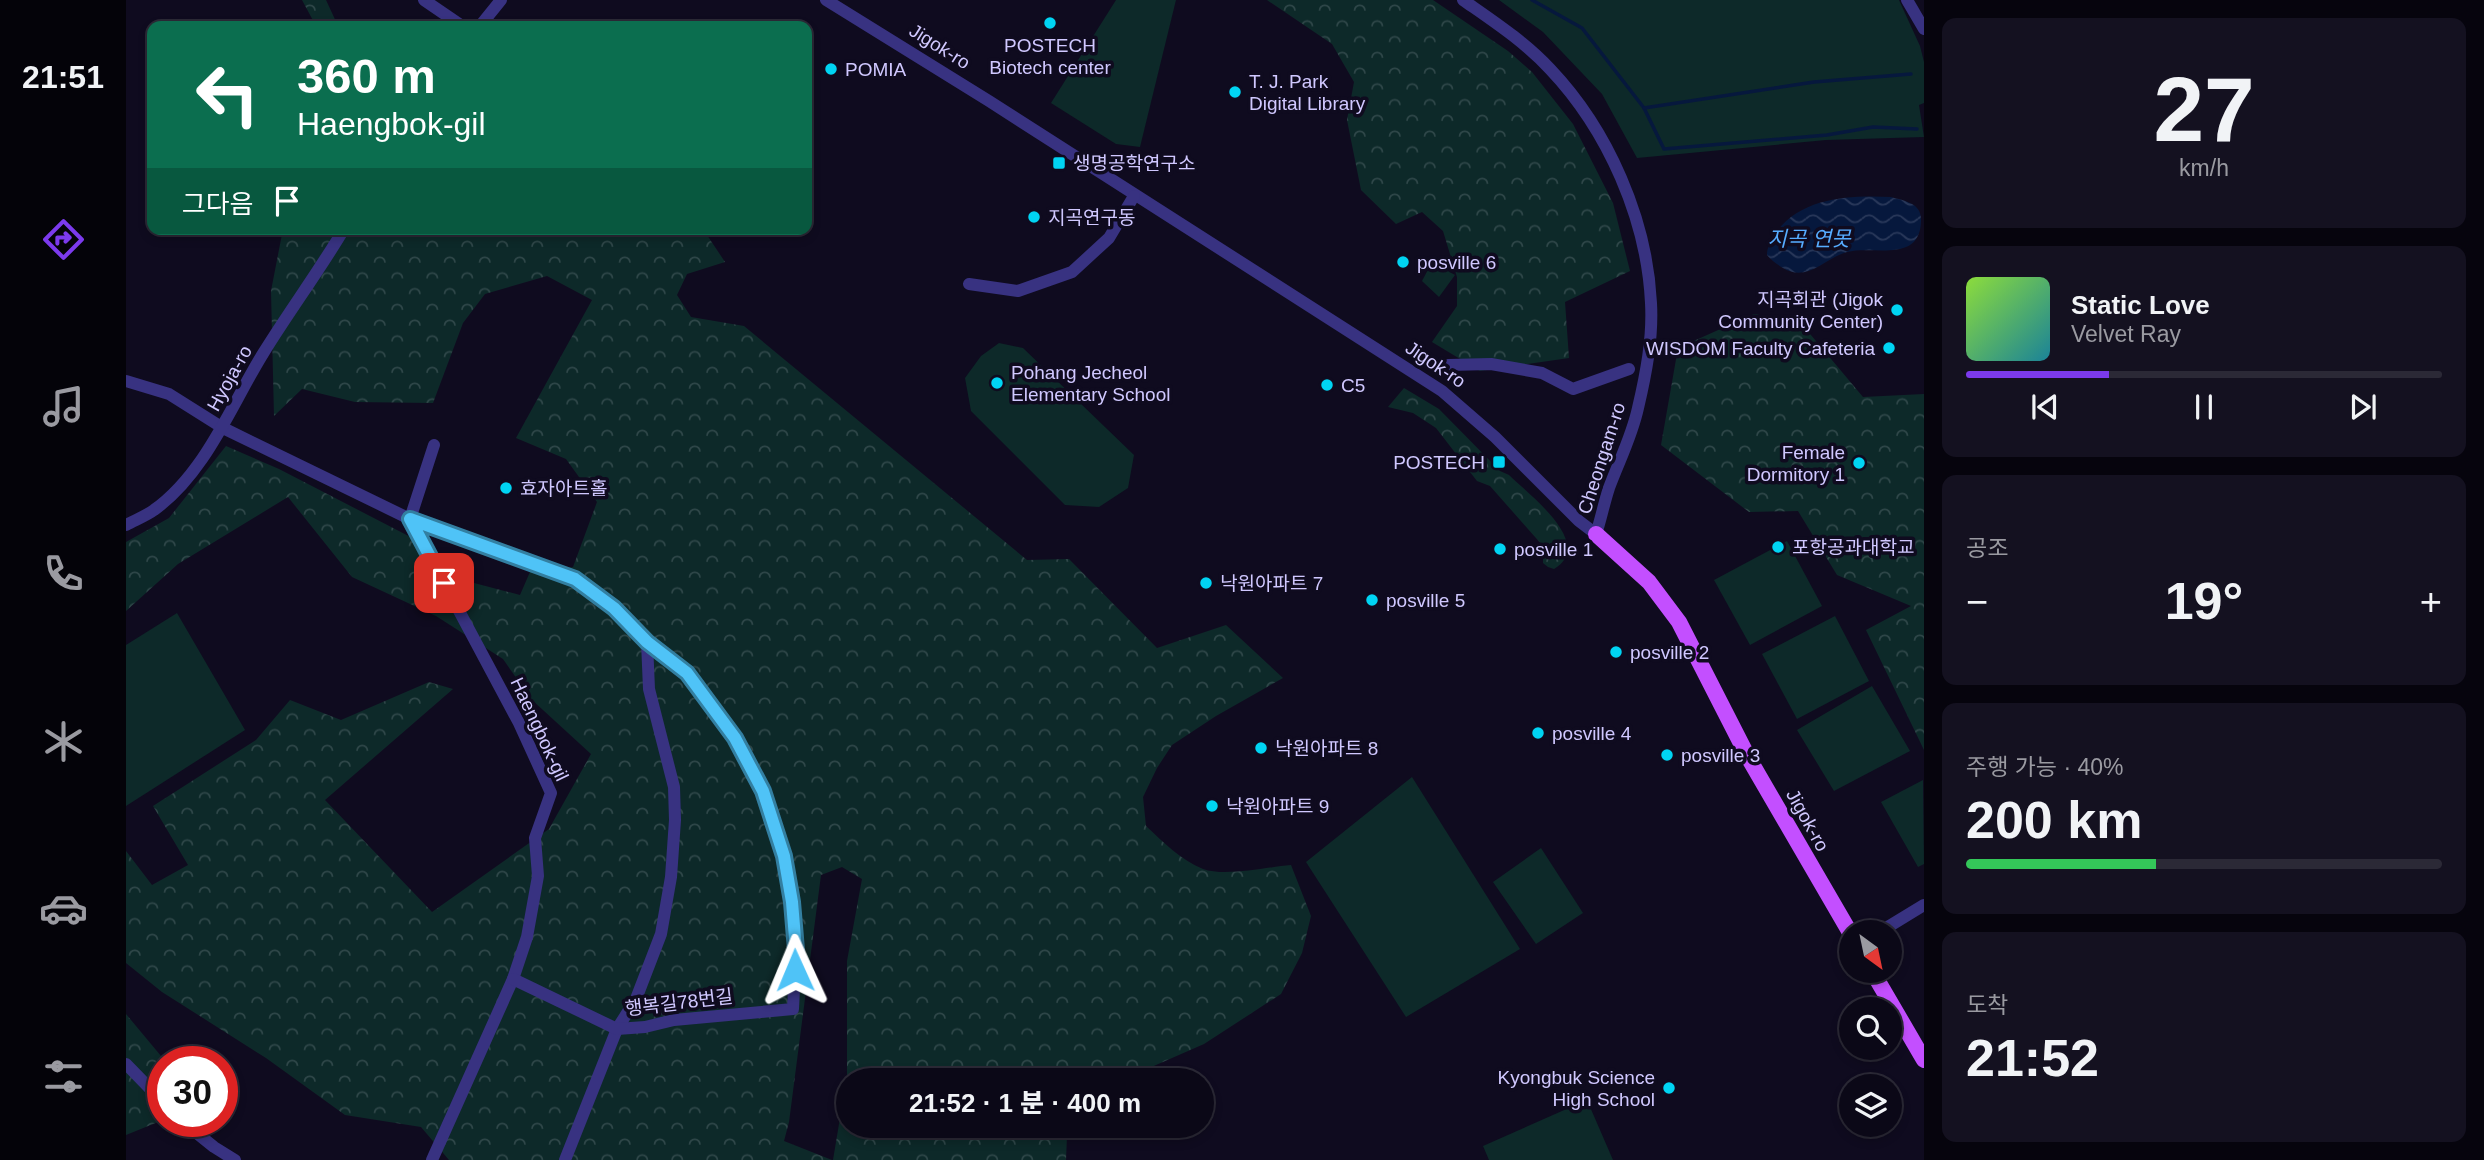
<!DOCTYPE html>
<html lang="ko">
<head>
<meta charset="utf-8">
<style>
	:root { --surface:#0b0817; --page:#141120; --text:#f1f3f6; --muted:#9a9aa1; --line:#2b2936; --accent:#7c3aed }
	body { margin:0; font-family:Helvetica,"Noto Sans KR",sans-serif; background:var(--page); color:var(--text); height:100vh; display:flex; flex-direction:column; font-size:26px; white-space:nowrap }
	* { box-sizing:border-box; margin:0 }
	p { font-size:23px; color:var(--muted) }
	.icon { flex:none; width:38px; height:38px; fill:none; stroke:currentColor; stroke-width:2; stroke-linecap:round; stroke-linejoin:round }
	.map { position:relative; flex:1; overflow:hidden }
	.sheet { display:flex; flex-direction:column; gap:18px; padding:18px; background:#06040d; width:560px }
	.sheet>* { flex:none }
	.hud { position:absolute; left:21px; top:21px; width:665px; height:214px; border-radius:14px; box-shadow:0 4px 10px #0003,0 0 0 2px var(--line); background:#0b6e4f; color:#fff; overflow:hidden }
	.needle { width:46px; rotate:147deg }
	.buttons { position:absolute; left:1713px; top:920px; display:grid; gap:14px }
	.buttons a { display:grid; place-items:center; width:63px; height:63px; border-radius:50%; background:var(--surface); box-shadow:0 4px 10px #0003,0 0 0 2px var(--line); font-size:35px }
	.speed { position:absolute; left:21px; top:1046px; display:flex; gap:14px; font-size:35px; font-weight:700; text-align:center }
	.speed>* { display:grid; place-content:center; width:91px; height:91px; border-radius:50%; background:var(--surface); box-shadow:0 4px 10px #0003,0 0 0 2px var(--line); line-height:1 }
	.speed .limit { border:10px solid #d22; background:#fff; color:#111 }
	.pin { position:absolute; display:grid; place-items:center; width:60px; height:60px; color:#fff; margin:-30px; border-radius:14px; box-shadow:0 4px 10px #0006 }
	.me { position:absolute; width:77px; margin:-38px; rotate:359deg; stroke-linejoin:round; filter:drop-shadow(0 0 5px #0008) }
	.turn { display:flex; align-items:center; gap:24px; height:147px; padding:0 35px; font-size:32px }
	.turn .icon { width:91px; height:91px; stroke-width:2.5 }
	.turn b { display:block; font-size:49px; line-height:60px }
	.then { display:flex; align-items:center; height:66px; padding:0 35px; background:#0003; gap:14px; font-size:26px }
	.big { font-size:52px; font-weight:800; line-height:1.1 }
	.sheet .card { flex:1; display:flex; flex-direction:column; justify-content:center; gap:10px; min-width:0; padding:0 24px; border-radius:14px; background:var(--page) }
	.sheet .dial { align-items:center; gap:0 }
	.dial b { font-size:91px; line-height:1 }
	.song { display:flex; align-items:center; gap:21px }
	.cover { width:84px; height:84px; border-radius:10px; background:linear-gradient(135deg,hsl(90 70% 55%),hsl(190 70% 35%)) }
	.played { height:7px; border-radius:4px; background:linear-gradient(90deg,var(--accent) 30%,var(--line) 30%) }
	.keys { display:flex; justify-content:space-around; direction:ltr }
	.heat { display:flex; justify-content:space-between; align-items:center; font-size:38px; direction:ltr }
	.charge { height:10px; border-radius:5px; background:linear-gradient(90deg,#34c759 40%,var(--line) 0) }
	.trip { position:absolute; left:710px; top:1068px; width:378px; height:70px; border-radius:35px; background:var(--surface); box-shadow:0 4px 10px #0003,0 0 0 2px var(--line); font-weight:800; line-height:70px; text-align:center }
	main { display:flex; flex:1; min-height:0 }
	.menu { display:flex; flex-direction:column; width:126px; justify-content:space-around; align-items:center; background:#040309; color:var(--muted) }
	.menu .icon { width:49px; height:49px }
	.menu .selected { color:var(--accent) }
	.menu b { font-size:32px; color:var(--text) }
	.map>svg:first-child { display:block }
	.green { fill:#0d2929 }
	.forest { fill:url(#forest-crowns) }
	.water { fill:url(#water-waves) }
	.lines { fill:none; stroke-linecap:round; stroke-linejoin:round }
	.stream { stroke:#06183d; stroke-width:3.5 }
	.minor { stroke:#383281; stroke-width:12 }
	.major { stroke:#c34fff; stroke-width:16 }
	.route-casing { stroke:#337fa1; stroke-width:18 }
	.route { stroke:#4fc3f7; stroke-width:12 }
	.poi-dot { fill:#00d4f3; stroke:#0f0b1f; stroke-width:2.5 }
	.labels { text-anchor:middle; stroke-width:7; stroke-linejoin:round; paint-order:stroke }
	.poi-label { font-size:19px; fill:#d0c8ff; stroke:#0f0b1f; text-anchor:start }
	.street-label { font-size:19px; fill:#d0c8ff; stroke:#0f0b1f }
	.water-label { font-size:21px; font-style:italic; fill:#56acff; stroke:#0f0b1f }
</style>
</head>
<body>
<main>
<nav class="menu">
<b>21:51</b>
<svg class="icon selected" aria-label="directions" viewBox="0 0 24 24"><path d="M12 3l9 9-9 9-9-9zM9 14v-3h6M13 9l2 2-2 2"/></svg>
<svg class="icon" aria-label="music" viewBox="0 0 24 24"><path d="M9 18V5l10-2v13"/><circle cx="6" cy="18" r="3"/><circle cx="16" cy="16" r="3"/></svg>
<svg class="icon" aria-label="phone" viewBox="0 0 24 24"><path d="M5 4h4l2 5-3 2q2 4 5 5l2-3 5 2v4C11 20 4 13 5 4z"/></svg>
<svg class="icon" aria-label="climate" viewBox="0 0 24 24"><path d="M12 3v18M4 7l16 10M4 17L20 7"/></svg>
<svg class="icon" aria-label="car" viewBox="0 0 24 24"><path d="M5 17H2v-5l4-1 3-4h7l3 4 3 1v5h-3M9 17h6M6 11h13"/><circle cx="7" cy="17" r="2"/><circle cx="17" cy="17" r="2"/></svg>
<svg class="icon" aria-label="filters" viewBox="0 0 24 24"><path d="M4 7h16M4 17h16"/><circle cx="9" cy="7" r="2"/><circle cx="15" cy="17" r="2"/></svg>
</nav>
<div class="map">
<svg width="1798" height="1160" viewBox="0 0 1798 1160">
	<defs>
		<pattern id="forest-crowns" width="20" height="18" patternUnits="userSpaceOnUse" patternTransform="scale(1.75)"><rect width="20" height="18" fill="#0d2929"/><path d="M2 6a3 3 0 1 1 6 0M12 15a3 3 0 1 1 6 0" fill="none" stroke="#2f4749"/></pattern>
		<pattern id="water-waves" width="16" height="10" patternUnits="userSpaceOnUse" patternTransform="scale(1.75)"><rect width="16" height="10" fill="#06183d"/><path d="M0 5q4-4 8 0t8 0" fill="none" stroke="#29385a"/></pattern>
	</defs>
	<rect width="100%" height="100%" fill="#0f0b1f"/>
	<g class="green">
		<polygon points="990,0 1050,0 1014,147 990,144 925,103"/>
		<polygon points="1373,0 1773,0 1794,46 1798,62 1798,103 1793,105 1798,137 1700,140 1511,158 1476,94 1417,32"/>
		<polygon points="1306,262 1329,275 1313,297 1296,281"/>
		<polygon points="873,343 897,348 1008,455 1002,488 973,507 939,505 845,411 839,378 855,356"/>
		<polygon points="1661,541 1696,606 1624,645 1588,580"/>
		<polygon points="51,613 119,730 0,806 0,645"/>
		<polygon points="1709,616 1743,681 1671,719 1636,654"/>
		<polygon points="1746,686 1784,751 1708,791 1671,730"/>
		<polygon points="1286,777 1394,949 1280,1017 1180,862"/>
		<polygon points="1797,780 1798,864 1792,867 1755,802"/>
		<polygon points="1415,848 1457,913 1410,944 1367,882"/>
		<polygon points="1461,1100 1487,1160 1363,1160 1357,1146"/>
	</g>
	<g class="forest">
		<polygon points="176,0 200,0 212,26 190,26"/>
		<polygon points="1141,0 1307,0 1382,51 1406,72 1447,124 1487,203 1504,271 1439,302 1443,358 1354,371 1306,342 1331,306 1331,277 1317,231 1296,212 1270,224 1235,190 1221,120 1228,82 1206,44"/>
		<path d="M157,229H577L599,262L561,274L551,295L565,317L618,326L901,560L943,559L1031,648L1100,625L1157,678L1090,716L1046,745L1031,768L1017,797L1020,826C1037,842 1055,860 1077,869C1099,877 1141,867 1165,865L1185,916L1176,953L1155,994L1078,1044L1014,1072L1008,1080H723V1125H967L941,1136L940,1160H707L721,1076V961L736,879L716,867L695,875L663,1122L658,1141L706,1160H323L295,1127L219,1115L140,1058L36,992L0,963V851L26,885L62,865L27,806L130,740L164,700L215,720L303,682L327,689L199,800L306,912L423,829L465,754L405,699L377,659L310,616L226,577L162,497L52,564L0,611V542L43,518L100,446L153,469L298,544L333,579L394,595L404,572L447,567L471,502L440,459L390,438L466,300L421,276L359,294L337,323L307,403L229,402L176,389L148,416L145,291Z"/>
		<polygon points="1628,314 1674,322 1737,397 1798,394 1798,750 1740,630 1785,606 1711,575 1672,511 1623,512 1535,445 1552,348"/>
		<path d="M1278,388L1313,409L1374,471L1383,475C1402,494 1470,544 1428,569L1422,567L1417,563V546L1364,486L1351,481L1310,428L1287,413L1262,407Z"/>
		<polygon points="0,1014 40,1062 37,1062 37,1120 0,1135"/>
	</g>
	<path class="water" d="M1765,197C1779,201 1796,203 1795,221C1794,264 1747,245 1721,252C1699,258 1681,283 1657,268C1651,264 1646,261 1641,255C1641,247 1645,241 1649,234C1674,197 1724,195 1765,197Z"/>
	<g class="lines">
		<g class="stream">
			<polyline points="1406,0 1456,28 1518,108 1538,149 1701,135 1747,127 1791,129"/>
			<polyline points="1518,108 1688,82 1785,74"/>
		</g>
		<g class="minor">
			<polyline points="298,0 336,26"/>
			<path d="M700,0L863,101L1316,391L1369,437L1453,521L1470,534C1475,519 1478,503 1483,488C1493,461 1506,436 1512,408C1520,374 1527,338 1525,303C1521,219 1482,130 1424,69C1399,42 1367,21 1337,0"/>
			<polyline points="1781,0 1798,29"/>
			<polyline points="354,26 375,0"/>
			<polyline points="843,284 892,291 946,272 983,238 1008,196"/>
			<polyline points="1322,365 1365,364 1416,373 1447,389 1503,369"/>
			<polyline points="0,381 43,394 97,428 284,519 393,723 425,793 409,838 412,876 401,937 387,979 306,1160"/>
			<polyline points="308,445 284,519 449,579 488,608 521,642 523,689 548,787 549,820 545,877 535,934 510,999 491,1029 439,1160"/>
			<path d="M0,525C9,520 20,516 28,510C80,473 106,403 138,352C164,310 193,271 218,229"/>
			<polyline points="1752,933 1798,905"/>
			<polyline points="387,979 491,1029 519,1027 548,1020 667,1009 670,950 666,902 658,856 637,791 609,738 561,673 521,642"/>
			<polyline points="0,1064 37,1102"/>
			<polyline points="57,1122 88,1147 109,1160"/>
		</g>
		<g class="major">
			<polyline points="1470,534 1523,582 1553,622 1622,757 1726,936"/>
			<polyline points="1746,971 1798,1060"/>
		</g>
	</g>
	<g class="lines">
		<defs>
			<polyline id="route" points="318,583 284,519 449,579 488,608 521,642 561,673 609,738 637,791 658,856 666,902 670,950 669,970"/>
		</defs>
		<use href="#route" class="route-casing"/>
		<use href="#route" class="route"/>
	</g>
	<g class="poi-dot">
		<circle cx="924" cy="23" r="7"/>
		<circle cx="705" cy="69" r="7"/>
		<circle cx="1109" cy="92" r="7"/>
		<rect x="926" y="156" width="14" height="14" rx="3.5"/>
		<circle cx="908" cy="217" r="7"/>
		<circle cx="1277" cy="262" r="7"/>
		<circle cx="1771" cy="310" r="7"/>
		<circle cx="1763" cy="348" r="7"/>
		<circle cx="871" cy="383" r="7"/>
		<circle cx="1201" cy="385" r="7"/>
		<rect x="1366" y="455" width="14" height="14" rx="3.5"/>
		<circle cx="1733" cy="463" r="7"/>
		<circle cx="380" cy="488" r="7"/>
		<circle cx="1652" cy="547" r="7"/>
		<circle cx="1374" cy="549" r="7"/>
		<circle cx="1080" cy="583" r="7"/>
		<circle cx="1246" cy="600" r="7"/>
		<circle cx="1490" cy="652" r="7"/>
		<circle cx="1412" cy="733" r="7"/>
		<circle cx="1135" cy="748" r="7"/>
		<circle cx="1541" cy="755" r="7"/>
		<circle cx="1086" cy="806" r="7"/>
		<circle cx="1543" cy="1088" r="7"/>
	</g>
	<g class="labels">
		<g class="poi-label">
			<text x="924" y="52" text-anchor="middle">POSTECH<tspan x="924" dy="22">Biotech center</tspan></text>
			<text x="719" y="76">POMIA</text>
			<text x="1123" y="88">T. J. Park<tspan x="1123" dy="22">Digital Library</tspan></text>
			<text x="947" y="170">생명공학연구소</text>
			<text x="922" y="224">지곡연구동</text>
			<text x="1291" y="269">posville 6</text>
			<text x="1757" y="306" text-anchor="end">지곡회관 (Jigok<tspan x="1757" dy="22">Community Center)</tspan></text>
			<text x="1749" y="355" text-anchor="end">WISDOM Faculty Cafeteria</text>
			<text x="885" y="379">Pohang Jecheol<tspan x="885" dy="22">Elementary School</tspan></text>
			<text x="1215" y="392">C5</text>
			<text x="1719" y="459" text-anchor="end">Female<tspan x="1719" dy="22">Dormitory 1</tspan></text>
			<text x="1359" y="469" text-anchor="end">POSTECH</text>
			<text x="394" y="495">효자아트홀</text>
			<text x="1666" y="554">포항공과대학교</text>
			<text x="1388" y="556">posville 1</text>
			<text x="1094" y="590">낙원아파트 7</text>
			<text x="1260" y="607">posville 5</text>
			<text x="1504" y="659">posville 2</text>
			<text x="1426" y="740">posville 4</text>
			<text x="1149" y="755">낙원아파트 8</text>
			<text x="1555" y="762">posville 3</text>
			<text x="1100" y="813">낙원아파트 9</text>
			<text x="1529" y="1084" text-anchor="end">Kyongbuk Science<tspan x="1529" dy="22">High School</tspan></text>
		</g>
		<g class="street-label">
			<text transform="translate(814 46) rotate(32)" y="7">Jigok-ro</text>
			<text transform="translate(1310 364) rotate(34)" y="7">Jigok-ro</text>
			<text transform="translate(103 378) rotate(-61)" y="7">Hyoja-ro</text>
			<text transform="translate(1475 458) rotate(-72)" y="7">Cheongam-ro</text>
			<text transform="translate(414 729) rotate(65)" y="7">Haengbok-gil</text>
			<text transform="translate(1682 820) rotate(61)" y="7">Jigok-ro</text>
			<text transform="translate(553 1002) rotate(-7)" y="7">행복길78번길</text>
		</g>
		<g class="water-label">
			<text x="1683" y="246">지곡 연못</text>
		</g>
	</g>
</svg>
<div class="buttons">
<a><svg class="needle" viewBox="-14 -14 28 28"><path d="M0-13l5 13h-10z" fill="#e53935"/><path d="M0 13l5-13h-10z" fill="#9a9aa1"/></svg></a>
<a><svg class="icon" aria-label="search" viewBox="0 0 24 24"><circle cx="10" cy="10" r="6"/><path d="M15 15l6 6"/></svg></a>
<a><svg class="icon" aria-label="layers" viewBox="0 0 24 24"><path d="M12 4l9 5-9 5-9-5zM3 14l9 5 9-5"/></svg></a>
</div>
<div class="speed"><div class="limit">30</div></div>
<div class="pin" style="left:318px;top:583px;background:#d93025"><svg class="icon" aria-label="arrive" viewBox="0 0 24 24"><path d="M6 21V4h12l-3 4 3 4H6"/></svg></div>
<svg class="me" style="left:669px;top:970px" viewBox="-20 -20 40 40"><path d="M0-17L14 15 0 8-14 15z" fill="#4fc3f7" stroke="#fff" stroke-width="4"/></svg>
<div class="trip">21:52 · 1 분 · 400 m</div>
<div class="hud">
<div class="turn"><svg class="icon" aria-label="left" viewBox="0 0 24 24"><path d="M17 20v-9H6M10 6l-5 5 5 5"/></svg><div><b>360 m</b>Haengbok-gil</div></div>
<div class="then">그다음<svg class="icon" aria-label="arrive" viewBox="0 0 24 24"><path d="M6 21V4h12l-3 4 3 4H6"/></svg></div>
</div>
</div>
<section class="sheet">
<div class="card dial"><b>27</b><p>km/h</p></div>
<div class="card">
<div class="song"><i class="cover"></i><div><b>Static Love</b><p>Velvet Ray</p></div></div>
<div class="played"></div>
<div class="keys"><svg class="icon" aria-label="previous" viewBox="0 0 24 24"><path d="M18 5L8 12l10 7zM5 5v14"/></svg><svg class="icon" aria-label="pause" viewBox="0 0 24 24"><path d="M8 5v14M16 5v14"/></svg><svg class="icon" aria-label="next" viewBox="0 0 24 24"><path d="M6 5l10 7-10 7zM19 5v14"/></svg></div>
</div>
<div class="card"><p>공조</p>
<div class="heat"><a>−</a><b class="big">19°</b><a>+</a></div>
</div>
<div class="card"><p>주행 가능 · 40%</p><b class="big">200 km</b><div class="charge"></div></div>
<div class="card"><p>도착</p><b class="big">21:52</b></div>
</section>
</main>
</body>
</html>
